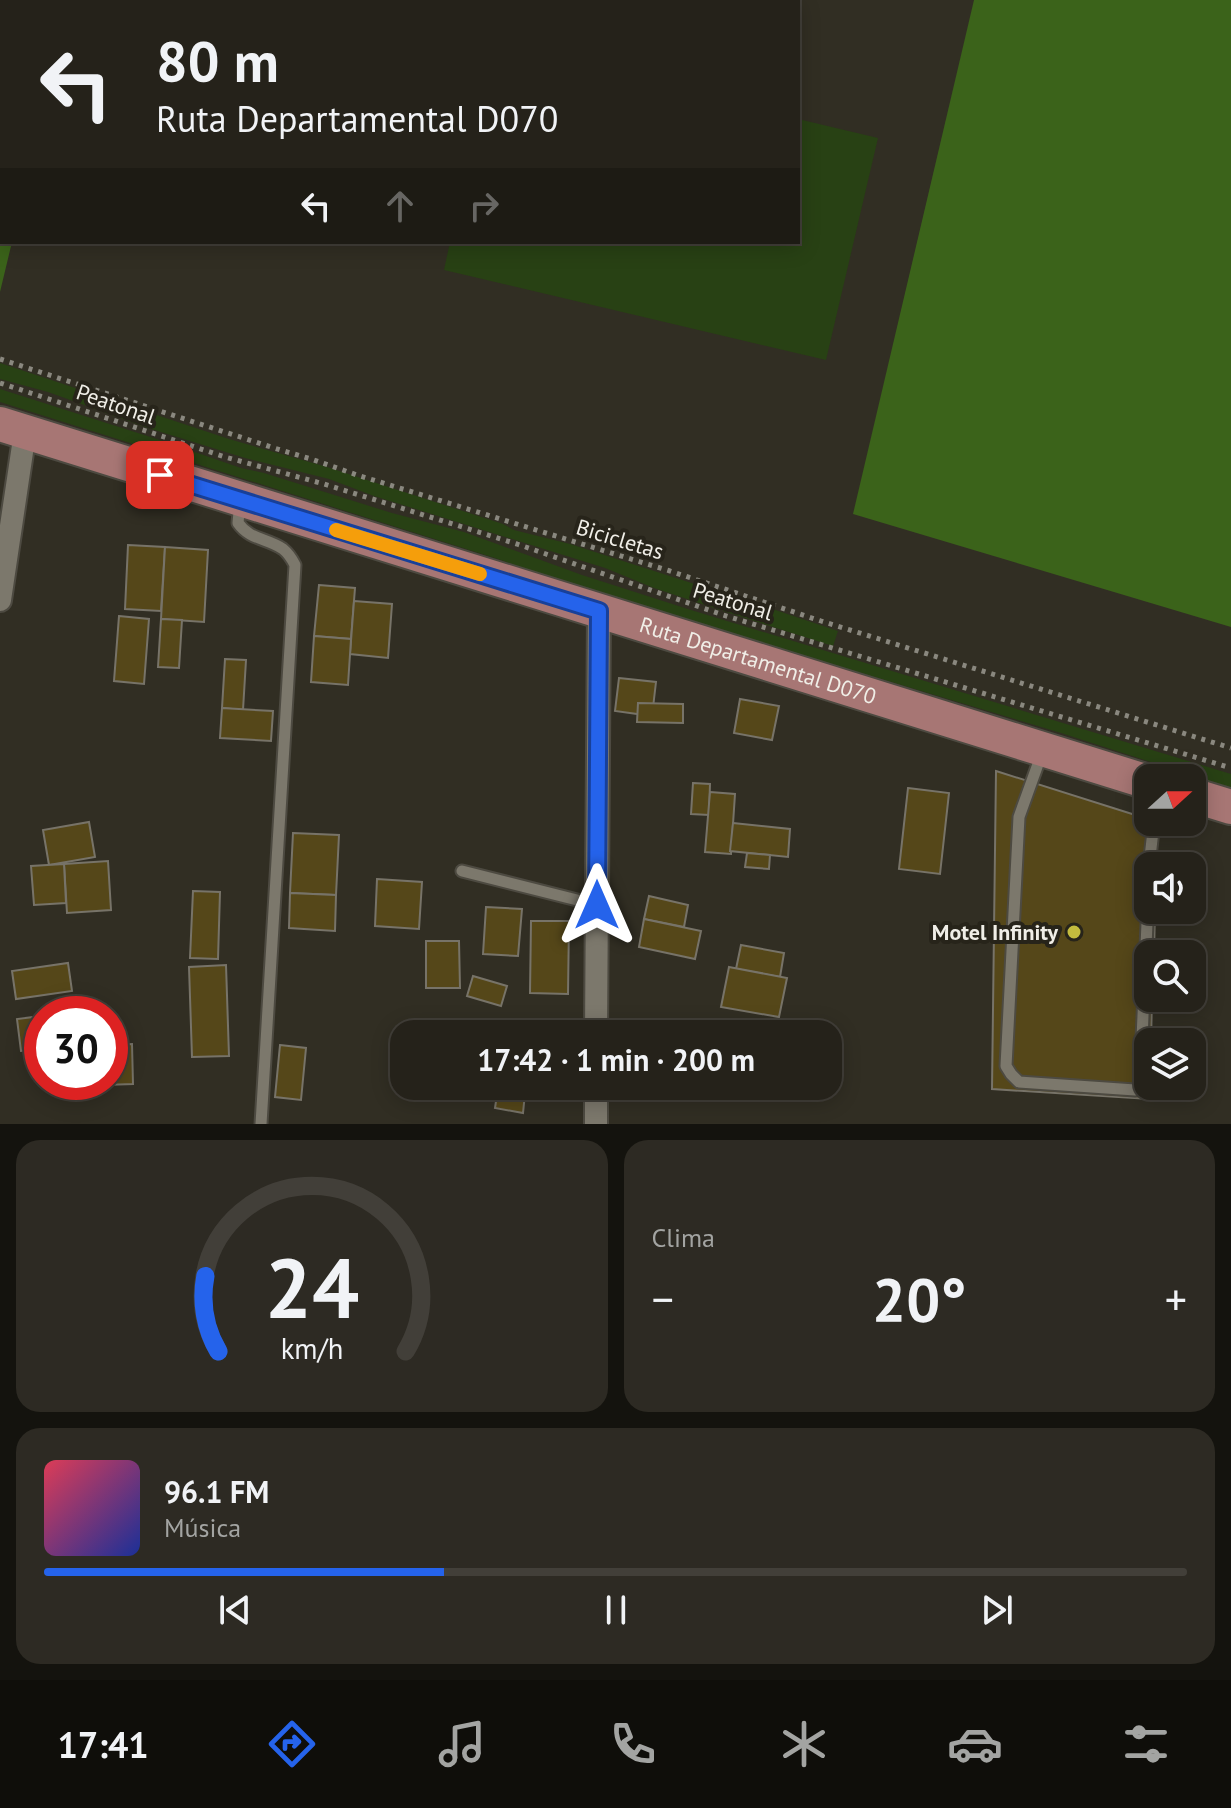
<!DOCTYPE html>
<html lang="es">
<head>
<meta charset="utf-8">
<style>
	:root { --surface:#25221a; --page:#2d2a23; --text:#f1f3f6; --muted:#a3a4a2; --line:#423f39; --accent:#2563eb }
	body { margin:0; font-family:"PT Sans",sans-serif; background:var(--page); color:var(--text); height:100vh; display:flex; flex-direction:column; font-size:30px; white-space:nowrap }
	* { box-sizing:border-box; margin:0 }
	p { font-size:26px; color:var(--muted) }
	.icon { flex:none; width:44px; height:44px; fill:none; stroke:currentColor; stroke-width:2; stroke-linecap:round; stroke-linejoin:round }
	.map { position:relative; height:1124px; overflow:hidden }
	.details { display:flex; flex-direction:column; gap:16px; padding:16px; background:#14130e; flex:1 }
	.details>* { flex:none }
	.banner { position:absolute; left:0px; top:0px; width:800px; height:244px; box-shadow:0 4px 20px #0003,0 0 0 2px var(--line); background:#25221a; color:var(--text); overflow:hidden }
	.needle { width:52px; rotate:69deg }
	.controls { position:absolute; left:1134px; top:764px; display:grid; gap:16px }
	.controls a { display:grid; place-items:center; width:72px; height:72px; border-radius:16px; background:var(--surface); box-shadow:0 4px 20px #0003,0 0 0 2px var(--line); font-size:40px }
	.speed { position:absolute; left:24px; top:996px; display:flex; gap:16px; font-size:40px; font-weight:700; text-align:center }
	.speed>* { display:grid; place-content:center; width:104px; height:104px; border-radius:50%; background:var(--surface); box-shadow:0 4px 20px #0003,0 0 0 2px var(--line); line-height:1 }
	.speed .limit { border:12px solid #d22; background:#fff; color:#111 }
	.pin { position:absolute; display:grid; place-items:center; width:68px; height:68px; color:#fff; margin:-34px; border-radius:16px; box-shadow:0 4px 12px #0006 }
	.me { position:absolute; width:88px; margin:-44px; rotate:0deg; stroke-linejoin:round; filter:drop-shadow(0 0 6px #0008) }
	.turn { display:flex; align-items:center; gap:28px; height:168px; padding:0 24px; font-size:36px }
	.turn .icon { width:104px; height:104px; stroke-width:2.5 }
	.turn b { display:block; font-size:56px; line-height:68px }
	.lanes { display:flex; align-items:center; height:76px; padding:0 24px; background:#0003; justify-content:center; gap:40px; direction:ltr }
	.lanes .off { opacity:.35 }
	.big { font-size:60px; font-weight:700; line-height:1.1 }
	.details .card { flex:1; display:flex; flex-direction:column; justify-content:center; gap:12px; min-width:0; padding:0 28px; border-radius:24px; background:var(--page) }
	.details .dial { align-items:center; gap:0 }
	.dial svg { height:208px; overflow:visible; fill:none; stroke:var(--line); stroke-width:7; stroke-linecap:round; text-anchor:middle }
	.dial text { fill:var(--text); stroke:none }
	.song { display:flex; align-items:center; gap:24px }
	.cover { width:96px; height:96px; border-radius:12px; background:linear-gradient(135deg,hsl(350 70% 55%),hsl(230 70% 35%)) }
	.played { height:8px; border-radius:4px; background:linear-gradient(90deg,var(--accent) 35%,var(--line) 35%) }
	.keys { display:flex; justify-content:space-around; direction:ltr }
	.heat { display:flex; justify-content:space-between; align-items:center; font-size:44px; direction:ltr }
	.details .tiles { flex:1; display:grid; gap:16px; grid-template-columns:1fr 1fr }
	.card:last-child { grid-column:span 2 }
	.trip { position:absolute; left:390px; top:1020px; width:452px; height:80px; border-radius:24px; background:var(--surface); box-shadow:0 4px 20px #0003,0 0 0 2px var(--line); font-weight:700; line-height:80px; text-align:center }
	.menu { display:flex; height:128px; justify-content:space-around; align-items:center; background:#0f0e0a; color:var(--muted) }
	.menu .icon { width:56px; height:56px }
	.menu .on { color:var(--accent) }
	.menu b { font-size:36px; color:var(--text) }
	.map>svg:first-child { display:block }
	.green { fill:#284114 }
	.forest { fill:#3b631a }
	.building { fill:#554719; stroke:#777368; stroke-width:2 }
	.lines { fill:none; stroke-linecap:round; stroke-linejoin:round }
	.service-casing { stroke:#4d4a41; stroke-width:15 }
	.minor-casing { stroke:#4d4a41; stroke-width:26 }
	.primary-casing { stroke:#4d4a41; stroke-width:38 }
	.path { stroke:#8a887f; stroke-width:5; stroke-dasharray:4 6; stroke-linecap:butt }
	.service { stroke:#7c786c; stroke-width:11 }
	.minor { stroke:#7c786c; stroke-width:22 }
	.primary { stroke:#a77674; stroke-width:34 }
	.route-casing { stroke:#184099; stroke-width:20 }
	.route { stroke:#2563eb; stroke-width:14 }
	.slow { stroke:#f59e0b; stroke-width:14 }
	.poi-dot { fill:#c4bc3e; stroke:#27241a; stroke-width:3 }
	.labels { text-anchor:middle; stroke-width:8; stroke-linejoin:round; paint-order:stroke }
	.street-label { font-size:22px; fill:#f0eee7; stroke:#27241a }
	.poi-label { font-size:22px; font-weight:bold; fill:#f0eee7; stroke:#27241a; text-anchor:end }
</style>
</head>
<body>
<div class="map">
<svg width="1231" height="1124" viewBox="0 0 1231 1124">
	<rect width="100%" height="100%" fill="#312e23"/>
	<g class="green">
		<polygon points="798,119 878,138 826,360 444,270 450,242 798,242"/>
		<polygon points="0,363 229,439 327,467 503,524 514,530 570,544 704,587 724,595 720,610 654,588 605,568 374,496 329,479 245,458 148,428 48,392 0,379"/>
		<polygon points="0,389 163,441 241,468 264,473 392,513 464,532 582,575 691,610 1231,774 1231,788 1061,733 798,654 601,597 501,560 0,402"/>
		<polygon points="728,594 838,631 833,646 723,611"/>
	</g>
	<g class="forest">
		<polygon points="974,0 1231,0 1231,627 853,514"/>
		<polygon points="0,27 2,28 2,242 12,242 0,292"/>
	</g>
	<g class="building">
		<polygon points="128,545 165,547 161,611 125,609"/>
		<polygon points="165,547 208,550 204,622 161,619"/>
		<polygon points="319,585 355,588 351,639 314,636"/>
		<polygon points="354,601 392,604 388,658 350,654"/>
		<polygon points="119,616 149,619 144,684 114,681"/>
		<polygon points="161,619 182,620 179,668 158,667"/>
		<polygon points="314,636 351,639 348,685 311,682"/>
		<polygon points="225,659 246,660 243,710 222,708"/>
		<polygon points="619,678 656,682 652,716 615,711"/>
		<polygon points="740,699 779,706 772,740 734,733"/>
		<polygon points="638,703 683,704 683,723 637,722"/>
		<polygon points="222,708 273,711 271,741 220,738"/>
		<polygon points="996,771 1148,819 1148,822 1158,822 1156,866 1148,866 1148,910 1155,910 1154,954 1148,954 1148,998 1152,998 1151,1042 1148,1042 1149,1099 992,1089"/>
		<polygon points="693,783 710,784 709,815 691,814"/>
		<polygon points="908,788 949,793 940,874 899,869"/>
		<polygon points="710,792 735,794 731,854 705,852"/>
		<polygon points="89,822 95,857 49,865 43,830"/>
		<polygon points="733,823 790,829 788,857 730,851"/>
		<polygon points="293,833 339,835 336,895 290,893"/>
		<polygon points="747,853 770,855 769,869 745,867"/>
		<polygon points="108,861 111,910 67,913 64,864"/>
		<polygon points="64,864 66,903 34,905 31,866"/>
		<polygon points="377,879 422,882 419,929 375,926"/>
		<polygon points="193,891 220,892 218,959 190,958"/>
		<polygon points="290,893 336,895 335,931 289,928"/>
		<polygon points="649,896 688,905 684,927 644,919"/>
		<polygon points="486,907 522,909 518,956 483,954"/>
		<polygon points="644,919 701,931 695,959 639,947"/>
		<polygon points="531,921 569,921 568,994 530,993"/>
		<polygon points="426,941 459,941 460,988 426,988"/>
		<polygon points="741,945 784,953 780,977 736,969"/>
		<polygon points="68,963 72,991 16,999 12,971"/>
		<polygon points="226,965 229,1056 192,1057 189,967"/>
		<polygon points="729,967 787,978 779,1017 721,1007"/>
		<polygon points="473,976 507,986 501,1006 467,996"/>
		<polygon points="42,1016 42,1049 21,1051 17,1019"/>
		<polygon points="132,1044 133,1084 104,1085 104,1082 110,1082 110,1045"/>
		<polygon points="280,1045 306,1048 301,1100 275,1097"/>
		<polygon points="498,1088 525,1093 523,1113 495,1108"/>
	</g>
	<g class="lines">
		<defs>
			<g id="service">
				<path d="M240,501L238,523C250,540 267,538 283,549C288,553 292,559 295,565L261,1124"/>
				<polyline points="1042,753 1019,817 1006,1066 1011,1074 1019,1082 1135,1090 1140,1085 1148,900"/>
				<polyline points="1149,866 1154,822"/>
				<polyline points="462,871 597,905"/>
			</g>
			<g id="minor">
				<polyline points="0,600 25,432"/>
				<polyline points="596,1034 599,611"/>
				<polyline points="596,1124 596,1086"/>
			</g>
			<g id="primary">
				<path id="s1" d="M0,424L1148,782"/>
				<polyline points="1192,795 1231,807"/>
			</g>
		</defs>
		<use href="#service" class="service-casing"/>
		<use href="#minor" class="minor-casing"/>
		<use href="#primary" class="primary-casing"/>
		<g class="path">
			<polyline points="0,359 274,448 311,459 357,475 670,571 821,621 1231,748"/>
			<polyline points="0,383 225,457 324,484 517,544 723,615 1231,768"/>
		</g>
		<use href="#service" class="service"/>
		<use href="#minor" class="minor"/>
		<use href="#primary" class="primary"/>
	</g>
	<g class="lines">
		<defs>
			<polyline id="route" points="160,475 599,611 597,905"/>
		</defs>
		<use href="#route" class="route-casing"/>
		<use href="#route" class="route"/>
		<polyline class="slow" points="336,530 480,574"/>
	</g>
	<circle class="poi-dot" cx="1074" cy="932" r="8"/>
	<g class="labels">
		<g class="street-label">
			<text transform="translate(116 404) rotate(19)" y="8">Peatonal</text>
			<text transform="translate(620 539) rotate(17)" y="8">Bicicletas</text>
			<text transform="translate(733 601) rotate(17)" y="8">Peatonal</text>
			<text dy="8" stroke="none"><textPath href="#s1" startOffset="794">Ruta Departamental D070</textPath></text>
		</g>
		<g class="poi-label">
			<text x="1058" y="940">Motel Infinity</text>
		</g>
	</g>
</svg>
<div class="controls">
<a><svg class="needle" viewBox="-14 -14 28 28"><path d="M0-13l5 13h-10z" fill="#e53935"/><path d="M0 13l5-13h-10z" fill="#a3a4a2"/></svg></a>
<a><svg class="icon" aria-label="sound" viewBox="0 0 24 24"><path d="M4 9h4l5-4v14l-5-4H4zM17 9q2 3 0 6"/></svg></a>
<a><svg class="icon" aria-label="search" viewBox="0 0 24 24"><circle cx="10" cy="10" r="6"/><path d="M15 15l6 6"/></svg></a>
<a><svg class="icon" aria-label="layers" viewBox="0 0 24 24"><path d="M12 4l9 5-9 5-9-5zM3 14l9 5 9-5"/></svg></a>
</div>
<div class="speed"><div class="limit">30</div></div>
<div class="pin" style="left:160px;top:475px;background:#d93025"><svg class="icon" aria-label="arrive" viewBox="0 0 24 24"><path d="M6 21V4h12l-3 4 3 4H6"/></svg></div>
<svg class="me" style="left:597px;top:905px" viewBox="-20 -20 40 40"><path d="M0-17L14 15 0 8-14 15z" fill="#2563eb" stroke="#fff" stroke-width="4"/></svg>
<div class="trip">17:42 · 1 min · 200 m</div>
<div class="banner">
<div class="turn"><svg class="icon" aria-label="left" viewBox="0 0 24 24"><path d="M17 20v-9H6M10 6l-5 5 5 5"/></svg><div><b>80 m</b>Ruta Departamental D070</div></div>
<div class="lanes"><svg class="icon" aria-label="left" viewBox="0 0 24 24"><path d="M17 20v-9H6M10 6l-5 5 5 5"/></svg><svg class="icon off" aria-label="ahead" viewBox="0 0 24 24"><path d="M12 20V5M6 11l6-6 6 6"/></svg><svg class="icon off" aria-label="right" viewBox="0 0 24 24"><path d="M7 20v-9h11M14 6l5 5-5 5"/></svg></div>
</div>
</div>
<section class="details">
<div class="tiles">
<div class="card dial"><svg viewBox="0 0 100 80">
<path d="M14 69A42 42 0 1 1 86 69"/>
<path d="M14 69A42 42 0 0 1 9 40" stroke="#2563eb"/>
<text x="50" y="56" font-size="32" font-weight="700">24</text>
<text x="50" y="72" font-size="11">km/h</text>
</svg></div>
<div class="card"><p>Clima</p>
<div class="heat"><a>−</a><b class="big">20°</b><a>+</a></div>
</div>
<div class="card">
<div class="song"><i class="cover"></i><div><b>96.1 FM</b><p>Música</p></div></div>
<div class="played"></div>
<div class="keys"><svg class="icon" aria-label="previous" viewBox="0 0 24 24"><path d="M18 5L8 12l10 7zM5 5v14"/></svg><svg class="icon" aria-label="pause" viewBox="0 0 24 24"><path d="M8 5v14M16 5v14"/></svg><svg class="icon" aria-label="next" viewBox="0 0 24 24"><path d="M6 5l10 7-10 7zM19 5v14"/></svg></div>
</div>
</div>
</section>
<nav class="menu">
<b>17:41</b>
<svg class="icon on" aria-label="directions" viewBox="0 0 24 24"><path d="M12 3l9 9-9 9-9-9zM9 14v-3h6M13 9l2 2-2 2"/></svg>
<svg class="icon" aria-label="music" viewBox="0 0 24 24"><path d="M9 18V5l10-2v13"/><circle cx="6" cy="18" r="3"/><circle cx="16" cy="16" r="3"/></svg>
<svg class="icon" aria-label="phone" viewBox="0 0 24 24"><path d="M5 4h4l2 5-3 2q2 4 5 5l2-3 5 2v4C11 20 4 13 5 4z"/></svg>
<svg class="icon" aria-label="climate" viewBox="0 0 24 24"><path d="M12 3v18M4 7l16 10M4 17L20 7"/></svg>
<svg class="icon" aria-label="car" viewBox="0 0 24 24"><path d="M5 17H2v-5l4-1 3-4h7l3 4 3 1v5h-3M9 17h6M6 11h13"/><circle cx="7" cy="17" r="2"/><circle cx="17" cy="17" r="2"/></svg>
<svg class="icon" aria-label="filters" viewBox="0 0 24 24"><path d="M4 7h16M4 17h16"/><circle cx="9" cy="7" r="2"/><circle cx="15" cy="17" r="2"/></svg>
</nav>
</body>
</html>
